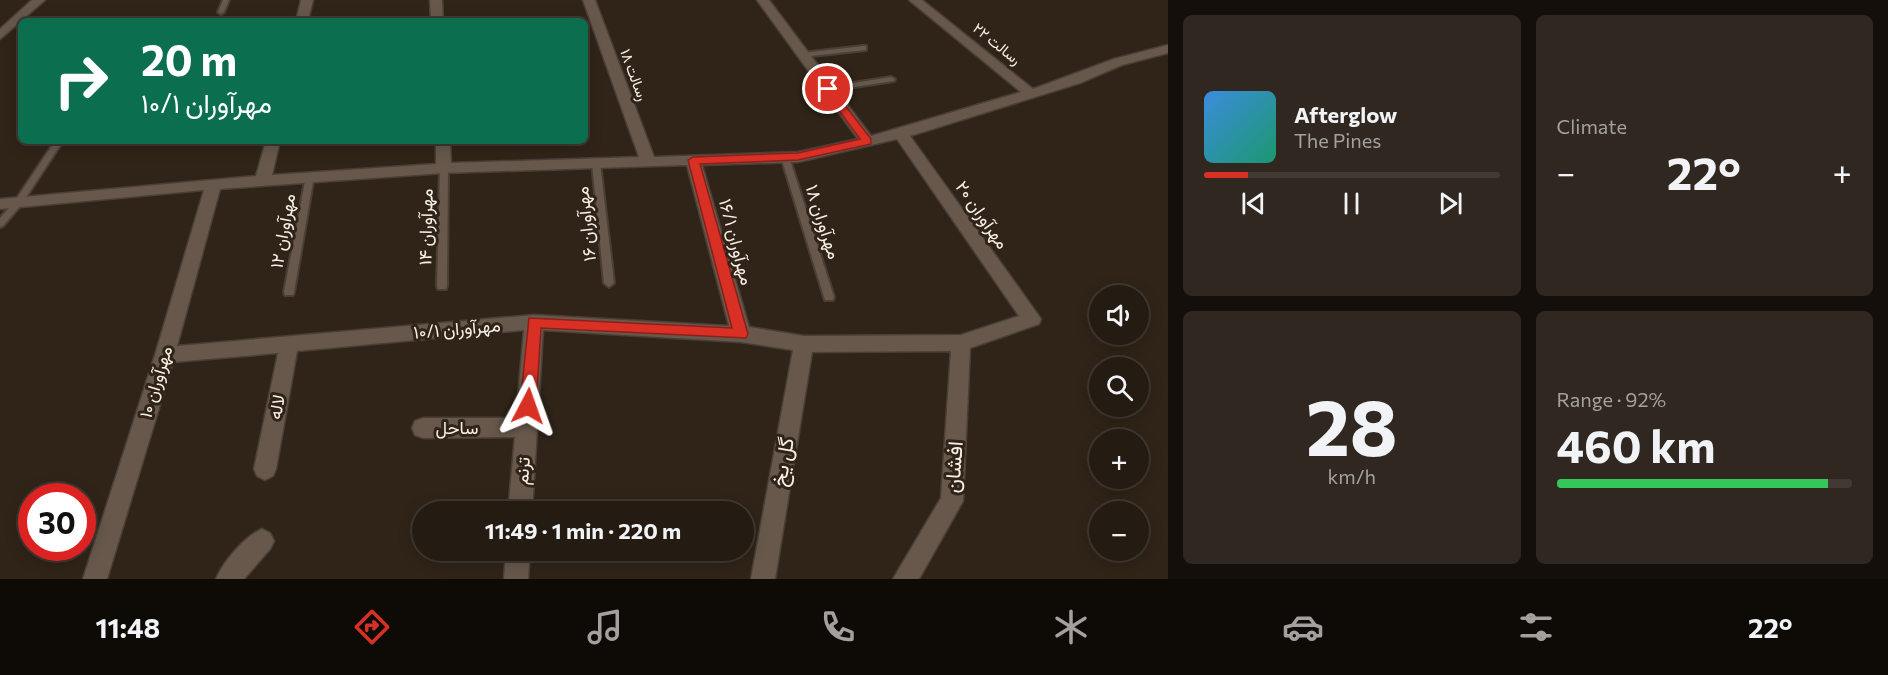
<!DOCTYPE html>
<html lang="en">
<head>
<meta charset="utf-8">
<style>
	:root { --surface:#241b12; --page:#302820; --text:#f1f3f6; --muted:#a3a19f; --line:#413932; --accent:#d93025 }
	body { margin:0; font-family:Commissioner,Vazirmatn,sans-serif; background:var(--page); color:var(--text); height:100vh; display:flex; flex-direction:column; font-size:22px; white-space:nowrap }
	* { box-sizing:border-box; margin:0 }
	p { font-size:20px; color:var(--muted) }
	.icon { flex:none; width:33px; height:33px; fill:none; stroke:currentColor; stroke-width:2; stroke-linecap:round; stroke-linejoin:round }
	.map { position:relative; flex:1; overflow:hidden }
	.drawer { display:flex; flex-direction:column; gap:15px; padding:15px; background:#140f0a; width:720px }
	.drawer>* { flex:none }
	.banner { position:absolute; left:18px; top:18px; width:570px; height:126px; border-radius:9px; box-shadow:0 3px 15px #0003,0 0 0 2px var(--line); background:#0b6e4f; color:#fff; overflow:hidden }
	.buttons { position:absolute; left:1089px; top:285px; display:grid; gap:12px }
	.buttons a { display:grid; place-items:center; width:60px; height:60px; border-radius:50%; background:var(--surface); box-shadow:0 3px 15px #0003,0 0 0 2px var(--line); font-size:30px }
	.speed { position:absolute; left:18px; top:483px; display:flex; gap:12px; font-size:30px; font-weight:700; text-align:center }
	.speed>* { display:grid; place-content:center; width:78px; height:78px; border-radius:50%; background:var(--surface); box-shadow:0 3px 15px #0003,0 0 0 2px var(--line); line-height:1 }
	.speed .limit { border:9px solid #d22; background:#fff; color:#111 }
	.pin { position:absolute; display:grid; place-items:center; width:51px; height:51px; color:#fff; margin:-26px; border:3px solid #fff; border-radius:50%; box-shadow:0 2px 6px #0007 }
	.me { position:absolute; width:66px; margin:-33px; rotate:4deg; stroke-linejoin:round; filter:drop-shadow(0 0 4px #0008) }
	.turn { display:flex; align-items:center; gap:21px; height:126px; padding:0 24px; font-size:27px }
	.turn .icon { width:78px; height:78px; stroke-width:2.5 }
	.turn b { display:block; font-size:42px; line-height:51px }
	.big { font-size:45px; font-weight:700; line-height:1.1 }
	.drawer .widget { flex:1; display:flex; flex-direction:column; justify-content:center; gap:9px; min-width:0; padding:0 21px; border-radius:9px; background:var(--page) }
	.drawer .dial { align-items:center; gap:0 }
	.dial b { font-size:78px; line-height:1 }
	.song { display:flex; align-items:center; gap:18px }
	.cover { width:72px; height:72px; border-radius:9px; background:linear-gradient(135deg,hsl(210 70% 55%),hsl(160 70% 35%)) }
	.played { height:6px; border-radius:3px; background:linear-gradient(90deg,var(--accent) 15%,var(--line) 15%) }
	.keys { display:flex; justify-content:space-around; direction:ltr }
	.heat { display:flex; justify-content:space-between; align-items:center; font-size:33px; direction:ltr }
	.charge { height:9px; border-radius:4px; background:linear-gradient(90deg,#34c759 92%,var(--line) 0) }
	.drawer .tiles { flex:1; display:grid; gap:15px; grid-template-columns:repeat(2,1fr) }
	.trip { position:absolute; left:412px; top:501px; width:342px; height:60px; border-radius:30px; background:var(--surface); box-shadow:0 3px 15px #0003,0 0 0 2px var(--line); font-weight:700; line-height:60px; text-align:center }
	.tab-bar { display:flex; height:96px; justify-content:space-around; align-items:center; background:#0e0b07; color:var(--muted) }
	.tab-bar .icon { width:42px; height:42px }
	.tab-bar .on { color:var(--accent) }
	.tab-bar b { font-size:27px; color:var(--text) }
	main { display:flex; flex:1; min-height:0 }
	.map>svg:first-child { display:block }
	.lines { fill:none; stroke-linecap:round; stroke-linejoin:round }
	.lane-casing { stroke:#493f36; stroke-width:4 }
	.street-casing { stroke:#493f36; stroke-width:3 }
	.lane { fill:#67584b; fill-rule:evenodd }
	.street { fill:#67584b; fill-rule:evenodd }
	.route { fill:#d93025; stroke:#8d1f18; stroke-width:1.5 }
	.labels { text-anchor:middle; stroke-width:6; stroke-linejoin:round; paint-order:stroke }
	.far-street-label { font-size:15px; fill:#f7efe7; stroke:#302418 }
	.street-label { font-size:18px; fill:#f7efe7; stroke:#302418 }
	.near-street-label { font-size:21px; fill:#f7efe7; stroke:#302418 }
</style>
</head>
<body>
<main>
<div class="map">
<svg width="1168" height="579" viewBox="0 0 1168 579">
	<rect width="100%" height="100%" fill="#302418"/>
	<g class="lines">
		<defs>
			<g id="lane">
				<polygon points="223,0 229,0 224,12 221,14 218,12"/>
				<polygon points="863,46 866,46 866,50 802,57 798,55 802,53"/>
				<polygon points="891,77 895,79 894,81 828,91 824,89 828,87"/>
				<polygon points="55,141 63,141 21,205 3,226 0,227 0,218 15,201"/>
				<polygon points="785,154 789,157 834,297 833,300 825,300 824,297 781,157"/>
				<polygon points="596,160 600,163 614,283 609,287 604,283 592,163"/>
				<polygon points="444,165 448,168 447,286 446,289 438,289 437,286 440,168"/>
				<polygon points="310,173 314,176 294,292 293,295 285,295 284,292 306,176"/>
			</g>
			<g id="street">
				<polygon points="32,0 45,0 0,39 0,29"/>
				<polygon points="301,0 313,0 308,21 296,21"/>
				<polygon points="430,0 442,0 443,21 431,21"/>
				<path d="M583,0H595L654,157L798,152L858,139L757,0H769L871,136L1021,92L909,0H922L1033,89L1114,59L1168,45V53L1122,65L1080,83L910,136L1041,319L1039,324L970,348L963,501L919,579H893L941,498L951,351L812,352L775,579H751L793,350L741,342L543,330L532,512H508L515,437L423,438L415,435L412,428L415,421L423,418H516L524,330L297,351L276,469L273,476L265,480L257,476L254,469L278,353L173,362L107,579H83L155,355L204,190L0,209V199L256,176L266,141H280L272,175L436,164V141H450L451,163L639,157ZM897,139L1019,316L961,335L804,336L749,327L702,165L798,162ZM687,165L729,326L534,315L177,346L220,189L444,173Z"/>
				<path d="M262,529L270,533L274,541L270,549L244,579H216C223,562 245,536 262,529Z"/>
				<polygon points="506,550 530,550 528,579 504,579"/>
			</g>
		</defs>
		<use href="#lane" class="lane-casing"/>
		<use href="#street" class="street-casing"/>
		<use href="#lane" class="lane"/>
		<use href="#street" class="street"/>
	</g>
	<polygon class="route" points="824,87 831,87 871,139 871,144 798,160 700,164 748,334 746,338 541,328 536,406 534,411 528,413 522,411 520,406 529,318 732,328 688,160 693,157 798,153 860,139 823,89"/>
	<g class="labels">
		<g class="far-street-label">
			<text transform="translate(997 44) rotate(39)" y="5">رسالت ۲۲</text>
			<text transform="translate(634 75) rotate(70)" y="5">رسالت ۱۸</text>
		</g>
		<g class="street-label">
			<text transform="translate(982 215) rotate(55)" y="6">مهرآوران ۲۰</text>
			<text transform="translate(823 222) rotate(72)" y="6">مهرآوران ۱۸</text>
			<text transform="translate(586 224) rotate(-96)" y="6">مهرآوران ۱۶</text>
			<text transform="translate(426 227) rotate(-89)" y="6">۱۴ مهرآوران</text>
			<text transform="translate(283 231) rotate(-80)" y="6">مهرآوران ۱۲</text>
			<text transform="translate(736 242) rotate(75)" y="6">مهرآوران ۱۶/۱</text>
			<text transform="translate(457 329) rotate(-5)" y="6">مهرآوران ۱۰/۱</text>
			<text transform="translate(156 382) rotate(-73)" y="6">مهرآوران ۱۰</text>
			<text transform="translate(277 407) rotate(-79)" y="6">لاله</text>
			<text x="457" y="434">ساحل</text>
			<text transform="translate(523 471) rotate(-86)" y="6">ترنم</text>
		</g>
		<g class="near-street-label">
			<text transform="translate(783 462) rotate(-80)" y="7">گل یخ</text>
			<text transform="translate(954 467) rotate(-86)" y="7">افشان</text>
		</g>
	</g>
</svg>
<div class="buttons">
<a><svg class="icon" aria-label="sound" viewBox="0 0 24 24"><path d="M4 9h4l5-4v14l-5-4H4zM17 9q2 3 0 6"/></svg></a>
<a><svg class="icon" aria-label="search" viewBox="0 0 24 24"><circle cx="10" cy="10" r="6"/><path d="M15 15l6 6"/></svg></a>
<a>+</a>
<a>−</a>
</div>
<div class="speed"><div class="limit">30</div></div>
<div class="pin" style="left:828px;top:89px;background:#d93025"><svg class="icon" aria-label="arrive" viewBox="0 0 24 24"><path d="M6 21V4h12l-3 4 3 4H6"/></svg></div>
<svg class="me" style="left:528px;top:406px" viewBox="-20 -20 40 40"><path d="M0-17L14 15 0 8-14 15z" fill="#d93025" stroke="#fff" stroke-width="4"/></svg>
<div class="trip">11:49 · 1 min · 220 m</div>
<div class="banner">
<div class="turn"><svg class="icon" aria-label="right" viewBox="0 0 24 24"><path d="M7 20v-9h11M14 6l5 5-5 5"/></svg><div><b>20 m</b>مهرآوران ۱۰/۱</div></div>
</div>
</div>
<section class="drawer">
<div class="tiles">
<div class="widget">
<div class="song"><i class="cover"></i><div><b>Afterglow</b><p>The Pines</p></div></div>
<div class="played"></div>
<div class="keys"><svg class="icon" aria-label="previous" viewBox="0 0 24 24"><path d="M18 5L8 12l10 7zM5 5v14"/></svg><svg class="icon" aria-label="pause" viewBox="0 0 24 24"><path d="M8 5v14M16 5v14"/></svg><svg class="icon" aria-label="next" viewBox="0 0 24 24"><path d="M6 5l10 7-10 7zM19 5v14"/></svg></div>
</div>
<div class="widget"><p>Climate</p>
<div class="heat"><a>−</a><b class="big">22°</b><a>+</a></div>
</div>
<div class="widget dial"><b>28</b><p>km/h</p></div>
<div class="widget"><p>Range · 92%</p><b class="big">460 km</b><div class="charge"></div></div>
</div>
</section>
</main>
<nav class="tab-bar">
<b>11:48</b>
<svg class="icon on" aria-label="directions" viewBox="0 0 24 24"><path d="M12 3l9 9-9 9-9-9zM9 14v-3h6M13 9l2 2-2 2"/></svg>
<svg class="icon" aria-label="music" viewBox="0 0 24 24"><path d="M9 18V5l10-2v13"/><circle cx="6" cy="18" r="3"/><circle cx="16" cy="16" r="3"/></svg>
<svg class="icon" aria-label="phone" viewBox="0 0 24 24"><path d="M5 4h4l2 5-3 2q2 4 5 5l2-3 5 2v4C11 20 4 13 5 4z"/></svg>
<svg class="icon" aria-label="climate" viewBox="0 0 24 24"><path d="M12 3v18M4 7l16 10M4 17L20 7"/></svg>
<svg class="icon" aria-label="car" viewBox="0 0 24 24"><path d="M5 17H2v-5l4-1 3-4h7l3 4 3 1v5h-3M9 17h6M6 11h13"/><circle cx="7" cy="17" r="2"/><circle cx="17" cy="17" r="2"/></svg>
<svg class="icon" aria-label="filters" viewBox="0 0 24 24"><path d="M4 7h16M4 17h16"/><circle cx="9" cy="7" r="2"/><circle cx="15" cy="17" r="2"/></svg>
<b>22°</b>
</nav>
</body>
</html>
